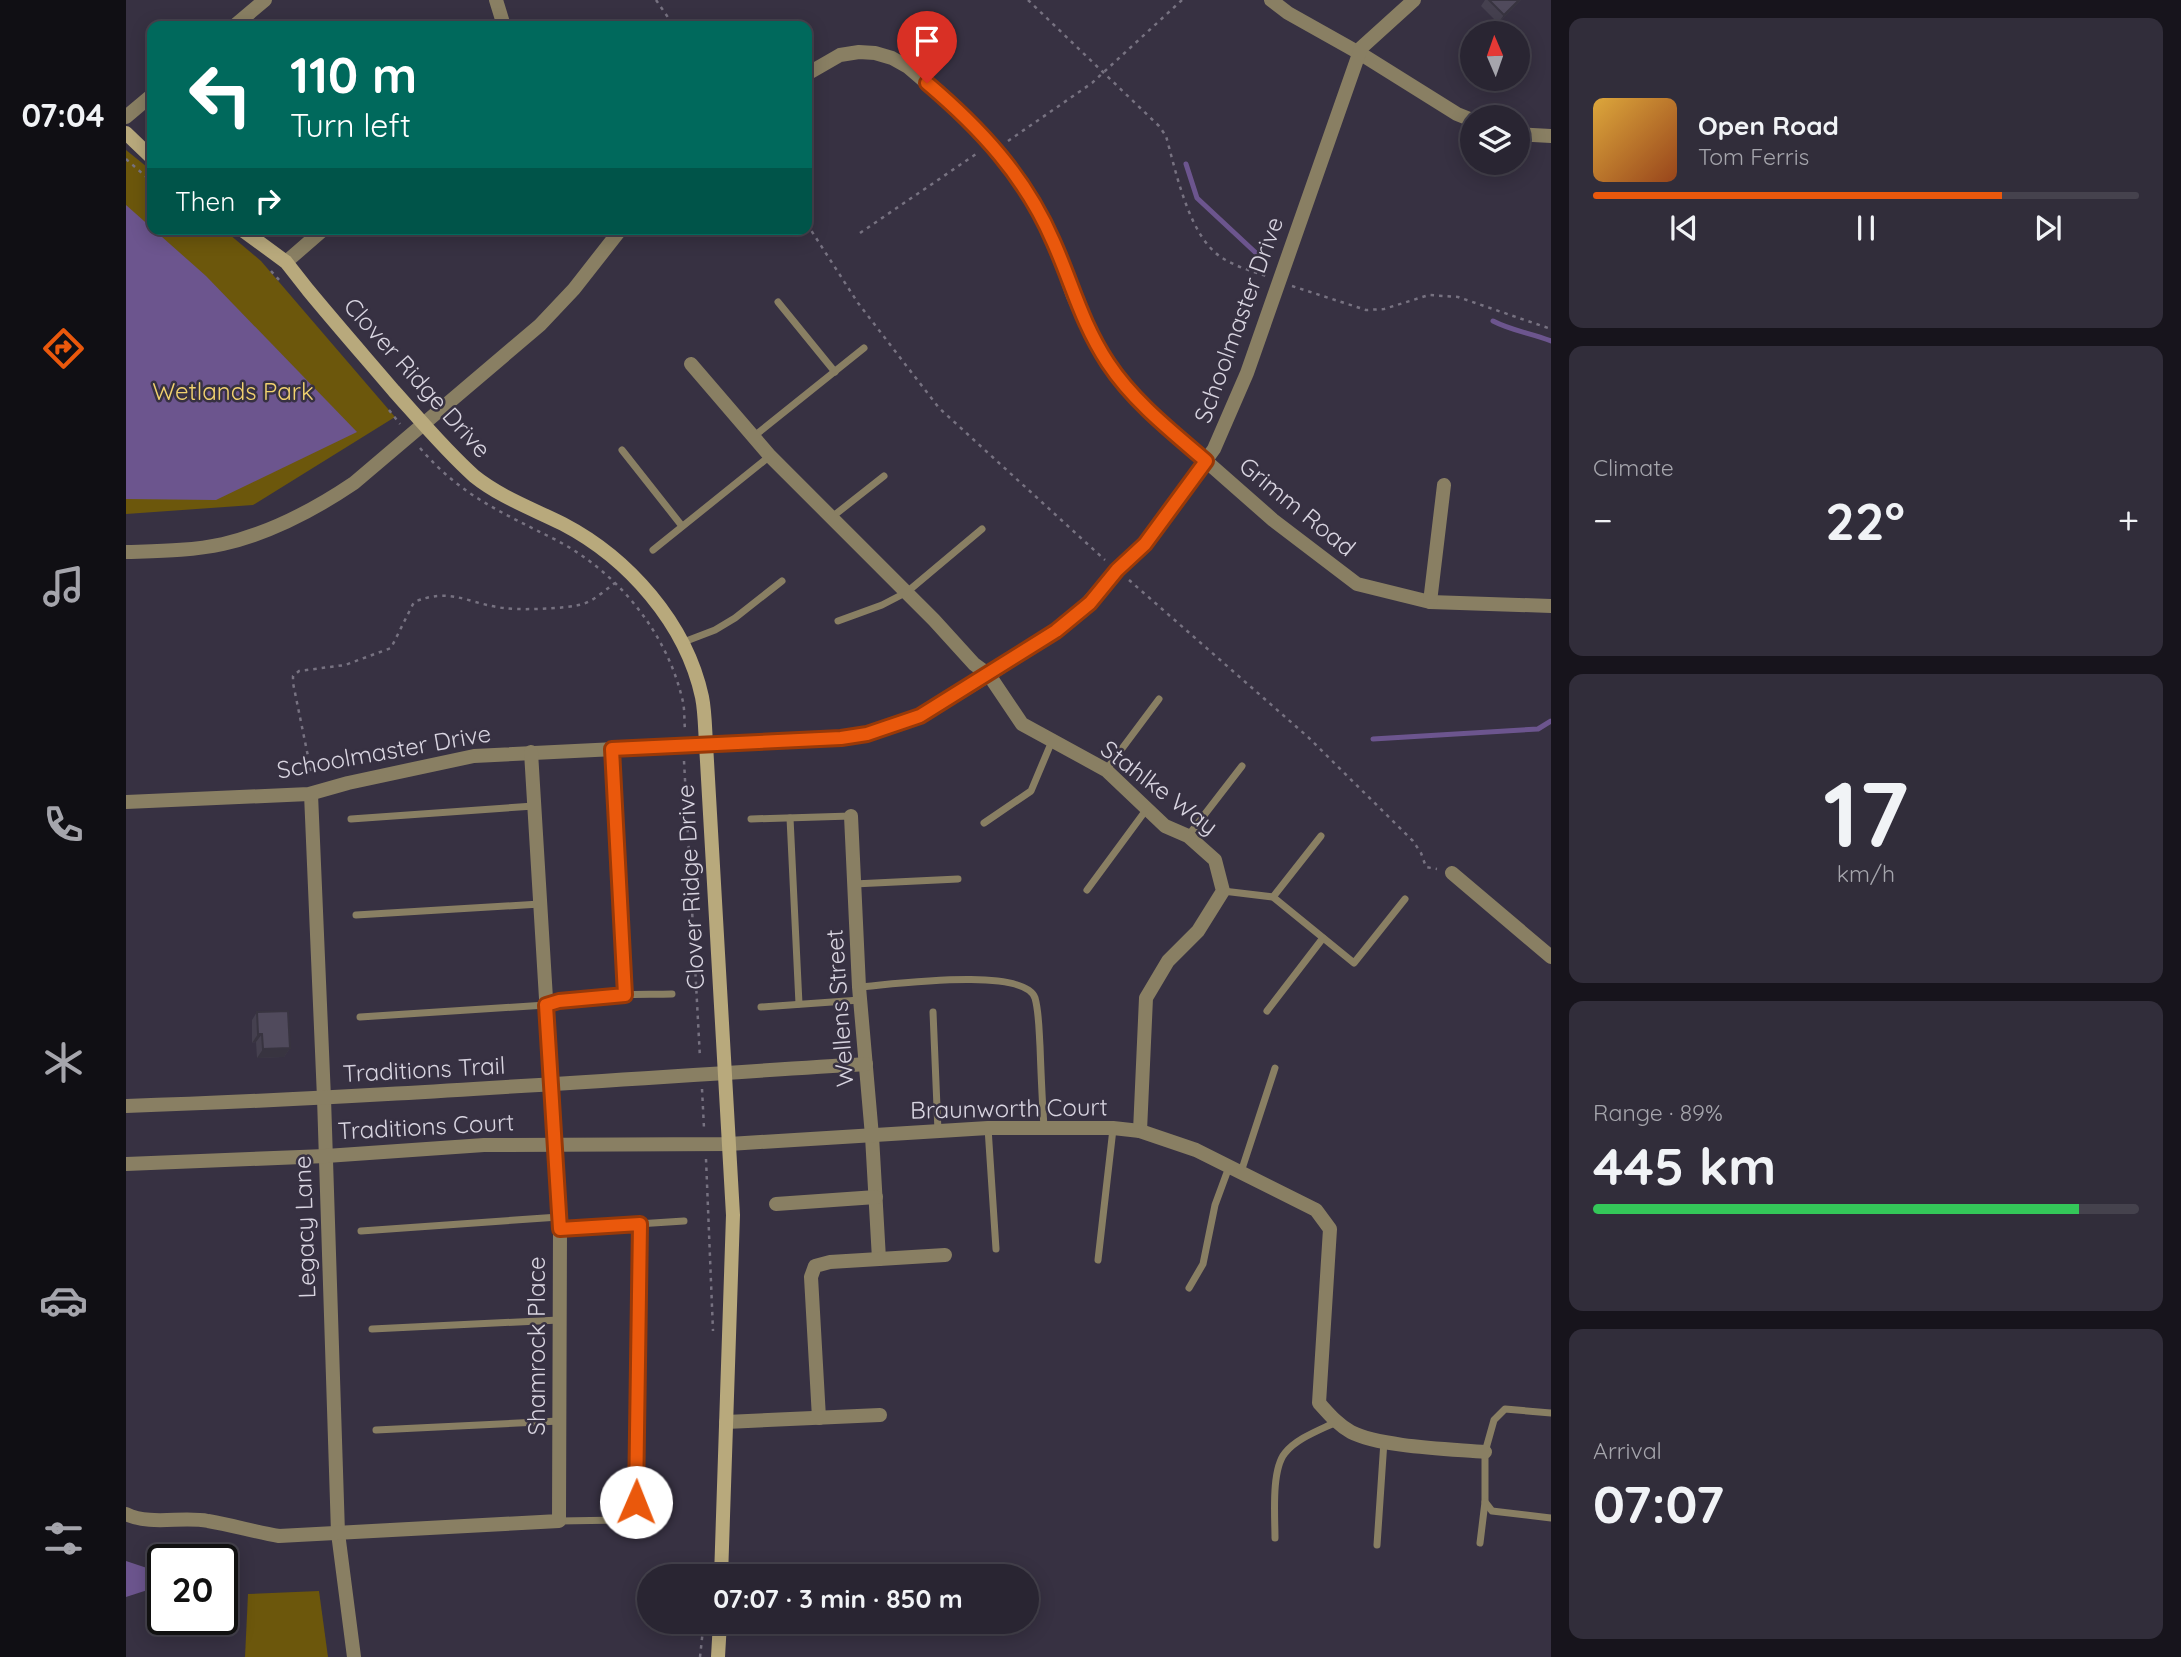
<!DOCTYPE html>
<html lang="en">
<head>
<meta charset="utf-8">
<style>
	:root { --surface:#292532; --page:#312d3a; --text:#f1f3f6; --muted:#a5a5ac; --line:#45424d; --accent:#ea580c }
	body { margin:0; font-family:Quicksand,sans-serif; background:var(--page); color:var(--text); height:100vh; display:flex; flex-direction:column; font-size:26px; white-space:nowrap }
	* { box-sizing:border-box; margin:0 }
	p { font-size:23px; color:var(--muted) }
	.icon { flex:none; width:38px; height:38px; fill:none; stroke:currentColor; stroke-width:2; stroke-linecap:round; stroke-linejoin:round }
	.map { position:relative; flex:1; overflow:hidden }
	.details { display:flex; flex-direction:column; gap:18px; padding:18px; background:#17141c; width:630px }
	.details>* { flex:none }
	.hud { position:absolute; left:21px; top:21px; width:665px; height:214px; border-radius:14px; box-shadow:0 4px 18px #0003,0 0 0 2px var(--line); background:#00695c; color:#fff; overflow:hidden }
	.needle { width:46px; rotate:358deg }
	.buttons { position:absolute; left:1334px; top:21px; display:grid; gap:14px }
	.buttons a { display:grid; place-items:center; width:70px; height:70px; border-radius:50%; background:var(--surface); box-shadow:0 4px 18px #0003,0 0 0 2px var(--line); font-size:35px }
	.speed { position:absolute; left:21px; top:1544px; display:flex; gap:14px; font-size:35px; font-weight:700; text-align:center }
	.speed>* { display:grid; place-content:center; width:91px; height:91px; border-radius:50%; background:var(--surface); box-shadow:0 4px 18px #0003,0 0 0 2px var(--line); line-height:1 }
	.speed .limit { border:4px solid #111; border-radius:10px; background:#fff; color:#111 }
	.pin { position:absolute; display:grid; place-items:center; width:60px; height:60px; color:#fff; margin:-72px -30px; border-radius:50% 50% 50% 0; rotate:-45deg; box-shadow:0 0 7px #0007 }
	.pin .icon { rotate:45deg }
	.me { position:absolute; width:77px; margin:-38px; rotate:1deg; stroke-linejoin:round; filter:drop-shadow(0 0 5px #0008) }
	.turn { display:flex; align-items:center; gap:24px; height:147px; padding:0 28px; font-size:32px }
	.turn .icon { width:91px; height:91px; stroke-width:2.5 }
	.turn b { display:block; font-size:49px; line-height:60px }
	.then { display:flex; align-items:center; height:66px; padding:0 28px; background:#0003; gap:14px; font-size:26px }
	.big { font-size:52px; font-weight:800; line-height:1.1 }
	.details .card { flex:1; display:flex; flex-direction:column; justify-content:center; gap:10px; min-width:0; padding:0 24px; border-radius:14px; background:var(--page) }
	.details .dial { align-items:center; gap:0 }
	.dial b { font-size:91px; line-height:1 }
	.song { display:flex; align-items:center; gap:21px }
	.cover { width:84px; height:84px; border-radius:10px; background:linear-gradient(135deg,hsl(40 70% 55%),hsl(20 70% 35%)) }
	.played { height:7px; border-radius:4px; background:linear-gradient(90deg,var(--accent) 75%,var(--line) 75%) }
	.keys { display:flex; justify-content:space-around; direction:ltr }
	.heat { display:flex; justify-content:space-between; align-items:center; font-size:38px; direction:ltr }
	.charge { height:10px; border-radius:5px; background:linear-gradient(90deg,#34c759 89%,var(--line) 0) }
	.trip { position:absolute; left:511px; top:1564px; width:402px; height:70px; border-radius:35px; background:var(--surface); box-shadow:0 4px 18px #0003,0 0 0 2px var(--line); font-weight:800; line-height:70px; text-align:center }
	main { display:flex; flex:1; min-height:0 }
	.dock { display:flex; flex-direction:column; width:126px; justify-content:space-around; align-items:center; background:#100f14; color:var(--muted) }
	.dock .icon { width:49px; height:49px }
	.dock .on { color:var(--accent) }
	.dock b { font-size:32px; color:var(--text) }
	.map>svg:first-child { display:block }
	.green { fill:#6c570c }
	.water { fill:#6c558e }
	.lines { fill:none; stroke-linecap:round; stroke-linejoin:round }
	.stream { stroke:#6c558e; stroke-width:5 }
	.path { stroke:#777281; stroke-width:2.5; stroke-dasharray:3.5 5; stroke-linecap:butt }
	.lane { stroke:#897f63; stroke-width:7 }
	.street { stroke:#897f63; stroke-width:14 }
	.secondary { stroke:#b8a97c; stroke-width:14 }
	.wall { fill:#45404f }
	.shaded-wall { fill:#383440 }
	.building { fill:#504a5c; stroke:#383440; stroke-width:2 }
	.route-casing { stroke:#983908; stroke-width:18 }
	.route { stroke:#ea580c; stroke-width:12 }
	.labels { text-anchor:middle; stroke-width:5; stroke-linejoin:round; paint-order:stroke }
	.street-label { font-size:24px; fill:#d8d4e0; stroke:#373142 }
	.park-label { font-size:24px; fill:#f1d16f; stroke:#373142 }
</style>
</head>
<body>
<main>
<nav class="dock">
<b>07:04</b>
<svg class="icon on" aria-label="directions" viewBox="0 0 24 24"><path d="M12 3l9 9-9 9-9-9zM9 14v-3h6M13 9l2 2-2 2"/></svg>
<svg class="icon" aria-label="music" viewBox="0 0 24 24"><path d="M9 18V5l10-2v13"/><circle cx="6" cy="18" r="3"/><circle cx="16" cy="16" r="3"/></svg>
<svg class="icon" aria-label="phone" viewBox="0 0 24 24"><path d="M5 4h4l2 5-3 2q2 4 5 5l2-3 5 2v4C11 20 4 13 5 4z"/></svg>
<svg class="icon" aria-label="climate" viewBox="0 0 24 24"><path d="M12 3v18M4 7l16 10M4 17L20 7"/></svg>
<svg class="icon" aria-label="car" viewBox="0 0 24 24"><path d="M5 17H2v-5l4-1 3-4h7l3 4 3 1v5h-3M9 17h6M6 11h13"/><circle cx="7" cy="17" r="2"/><circle cx="17" cy="17" r="2"/></svg>
<svg class="icon" aria-label="filters" viewBox="0 0 24 24"><path d="M4 7h16M4 17h16"/><circle cx="9" cy="7" r="2"/><circle cx="15" cy="17" r="2"/></svg>
</nav>
<div class="map">
<svg width="1425" height="1657" viewBox="0 0 1425 1657">
	<rect width="100%" height="100%" fill="#373142"/>
	<g class="green">
		<polygon points="0,150 26,171 26,229 97,229 135,261 269,417 127,505 0,514"/>
		<polygon points="193,1591 202,1657 119,1657 122,1594"/>
	</g>
	<g class="water">
		<polygon points="0,205 80,276 231,432 90,500 0,499"/>
		<polygon points="0,1561 27,1570 37,1581 37,1585 0,1597"/>
	</g>
	<g class="lines">
		<g class="stream">
			<polyline points="1060,164 1071,198 1130,253"/>
			<path d="M1367,321C1386,331 1405,333 1425,341"/>
			<polyline points="1247,739 1412,729 1425,721"/>
		</g>
		<g class="path">
			<polyline points="530,0 548,26"/>
			<path d="M902,0L1033,126L1040,136C1050,172 1063,236 1095,257C1108,266 1125,271 1140,276"/>
			<polyline points="882,141 966,83 1056,0"/>
			<polyline points="0,159 26,182"/>
			<polyline points="681,224 732,303 813,408 979,560"/>
			<polyline points="734,233 853,152"/>
			<polyline points="145,271 155,282"/>
			<polyline points="1166,286 1240,310 1258,309 1303,295 1332,297 1425,329"/>
			<polyline points="263,410 274,424"/>
			<path d="M294,448C335,496 375,512 430,540C490,571 540,631 556,698C559,708 558,719 559,730"/>
			<polyline points="1003,580 1182,737 1287,841 1295,853 1300,867 1311,869"/>
			<polyline points="558,761 574,1058"/>
			<path d="M185,771L167,683V676L173,671L219,665L265,648L288,602C323,588 337,601 371,607C388,611 441,609 457,604C469,600 479,590 489,583"/>
			<polyline points="576,1089 578,1128"/>
			<polyline points="580,1159 587,1331"/>
			<polyline points="574,1657 577,1629"/>
		</g>
		<g class="lane">
			<polyline points="652,302 709,372"/>
			<polyline points="627,437 738,348"/>
			<polyline points="496,450 556,526"/>
			<polyline points="706,517 758,476"/>
			<polyline points="527,550 644,456"/>
			<polyline points="712,621 756,605 781,592 856,529"/>
			<polyline points="555,643 589,630 609,618 656,581"/>
			<polyline points="486,749 499,995"/>
			<polyline points="980,770 1033,699"/>
			<polyline points="664,818 673,1004"/>
			<polyline points="225,819 408,806"/>
			<polyline points="625,819 725,816"/>
			<polyline points="858,823 905,791 926,741"/>
			<polyline points="1062,836 1116,766"/>
			<polyline points="728,884 832,879"/>
			<polyline points="961,890 1020,810"/>
			<polyline points="1097,891 1147,897 1195,836"/>
			<polyline points="1147,897 1228,963 1279,899"/>
			<polyline points="230,915 414,904"/>
			<path d="M733,987C763,985 898,966 909,998C913,1012 913,1031 914,1046C915,1073 916,1100 918,1126"/>
			<polyline points="635,1007 734,1000"/>
			<polyline points="1141,1011 1197,938"/>
			<polyline points="807,1012 812,1131"/>
			<path d="M234,1017L420,1005C459,993 505,995 546,994"/>
			<polyline points="862,1128 870,1249"/>
			<polyline points="1115,1172 1149,1068"/>
			<polyline points="434,1229 558,1221"/>
			<polyline points="235,1231 433,1217"/>
			<polyline points="972,1260 987,1129"/>
			<polyline points="1063,1288 1077,1264 1089,1205 1103,1167"/>
			<polyline points="246,1329 433,1320"/>
			<polyline points="1425,1413 1379,1409 1368,1420 1359,1452 1359,1502 1366,1511 1425,1518"/>
			<polyline points="250,1430 433,1421"/>
			<polyline points="433,1521 496,1520 505,1514 510,1502 515,1224"/>
			<path d="M1149,1538C1149,1517 1145,1470 1159,1453C1171,1438 1194,1430 1210,1422"/>
			<polyline points="1354,1543 1359,1502"/>
			<polyline points="1251,1545 1258,1441"/>
		</g>
		<g class="street">
			<polyline points="370,0 378,26"/>
			<polyline points="1145,0 1162,13 1235,54 1331,114 1346,120"/>
			<polyline points="108,26 139,0"/>
			<polyline points="681,74 714,55 733,52 749,53 766,58 782,67 838,115 868,146 902,193 927,240 947,296 964,334 983,365 1001,388 1022,410 1147,520 1231,584 1304,602 1425,606"/>
			<polyline points="0,117 26,95"/>
			<polyline points="1391,134 1425,136"/>
			<polyline points="160,262 198,229"/>
			<polyline points="565,364 644,456 808,620 848,664 863,675 896,724 980,770 1039,826 1062,836 1089,860 1097,891 1072,931 1042,961 1020,998 1014,1131"/>
			<path d="M0,552C32,551 65,551 97,544C145,533 188,510 228,483L414,325L448,289L495,229"/>
			<polyline points="1304,602 1318,485"/>
			<polyline points="185,794 198,1098 212,1533 228,1657"/>
			<polyline points="0,802 183,794 222,783 348,756 714,738 741,734 795,716 863,675 930,631 950,616 991,570 1019,544 1088,449 1121,373 1235,48 1288,0"/>
			<polyline points="725,816 733,987 746,1136 753,1259"/>
			<polyline points="1326,873 1425,957"/>
			<path d="M0,1106C247,1098 493,1079 740,1064"/>
			<path d="M0,1164L200,1156L358,1145L603,1144L862,1128H987L1014,1131L1070,1150L1190,1210L1204,1229L1193,1403C1203,1414 1212,1425 1225,1432C1254,1447 1325,1449 1359,1452"/>
			<polyline points="650,1204 750,1197"/>
			<polyline points="693,1418 685,1277 689,1266 704,1262 819,1255"/>
			<polyline points="600,1422 754,1415"/>
			<path d="M0,1514C25,1526 56,1516 82,1521C106,1525 129,1532 153,1536L433,1521L434,1229L405,752"/>
		</g>
		<g class="secondary">
			<polyline points="0,133 26,158"/>
			<path d="M115,229L160,262L182,290C210,324 239,357 268,391C294,420 319,450 348,476C374,497 407,509 437,524C502,558 560,623 576,697C579,712 579,729 580,744L607,1215L595,1577"/>
			<polyline points="592,1657 594,1622"/>
		</g>
	</g>
	<g class="wall">
		<polygon points="1359,0 1395,0 1372,23 1355,6"/>
		<polygon points="131,1012 164,1048 158,1057 131,1058 130,1042 126,1043 126,1020"/>
	</g>
	<g class="shaded-wall">
		<polygon points="1393,0 1395,0 1372,23 1378,15"/>
		<polygon points="132,1034 136,1034 130,1042 126,1043"/>
		<polygon points="164,1048 158,1057 131,1058 137,1049"/>
	</g>
	<g class="building">
		<polygon points="1363,0 1393,0 1378,15"/>
		<polygon points="162,1011 164,1048 137,1049 136,1034 132,1034 131,1012"/>
	</g>
	<g class="lines">
		<defs>
			<path id="route" d="M510,1502L514,1224L434,1229L420,1005L433,1001L499,995L486,749L715,738L741,734L794,716L930,631L964,603L991,570L1019,544L1080,461C1045,431 1007,401 982,363C955,322 946,283 927,241C899,176 854,128 801,83"/>
		</defs>
		<use href="#route" class="route-casing"/>
		<use href="#route" class="route"/>
	</g>
	<g class="labels">
		<g class="street-label">
			<text transform="translate(1113 320) rotate(-70)" y="8">Schoolmaster Drive</text>
			<text transform="translate(291 378) rotate(48)" y="8">Clover Ridge Drive</text>
			<text transform="translate(1171 507) rotate(39)" y="8">Grimm Road</text>
			<text transform="translate(258 752) rotate(-10)" y="8">Schoolmaster Drive</text>
			<text transform="translate(1033 788) rotate(37)" y="8">Stahlke Way</text>
			<text transform="translate(565 887) rotate(-93)" y="8">Clover Ridge Drive</text>
			<text transform="translate(714 1008) rotate(-94)" y="8">Wellens Street</text>
			<text transform="translate(298 1070) rotate(-3)" y="8">Traditions Trail</text>
			<text transform="translate(883 1109) rotate(-1)" y="8">Braunworth Court</text>
			<text transform="translate(300 1127) rotate(-3)" y="8">Traditions Court</text>
			<text transform="translate(179 1227) rotate(-92)" y="8">Legacy Lane</text>
			<text transform="translate(411 1346) rotate(-90)" y="8">Shamrock Place</text>
		</g>
		<g class="park-label">
			<text x="107" y="400">Wetlands Park</text>
		</g>
	</g>
</svg>
<div class="buttons">
<a><svg class="needle" viewBox="-14 -14 28 28"><path d="M0-13l5 13h-10z" fill="#e53935"/><path d="M0 13l5-13h-10z" fill="#a5a5ac"/></svg></a>
<a><svg class="icon" aria-label="layers" viewBox="0 0 24 24"><path d="M12 4l9 5-9 5-9-5zM3 14l9 5 9-5"/></svg></a>
</div>
<div class="speed"><div class="limit">20</div></div>
<div class="pin" style="left:801px;top:83px;background:#d93025"><svg class="icon" aria-label="arrive" viewBox="0 0 24 24"><path d="M6 21V4h12l-3 4 3 4H6"/></svg></div>
<svg class="me" style="left:510px;top:1502px" viewBox="-20 -20 40 40"><circle r="19" fill="#fff"/><path d="M0-13L10 11 0 6-10 11z" fill="#ea580c"/></svg>
<div class="trip">07:07 · 3 min · 850 m</div>
<div class="hud">
<div class="turn"><svg class="icon" aria-label="left" viewBox="0 0 24 24"><path d="M17 20v-9H6M10 6l-5 5 5 5"/></svg><div><b>110 m</b>Turn left</div></div>
<div class="then">Then<svg class="icon" aria-label="right" viewBox="0 0 24 24"><path d="M7 20v-9h11M14 6l5 5-5 5"/></svg></div>
</div>
</div>
<section class="details">
<div class="card">
<div class="song"><i class="cover"></i><div><b>Open Road</b><p>Tom Ferris</p></div></div>
<div class="played"></div>
<div class="keys"><svg class="icon" aria-label="previous" viewBox="0 0 24 24"><path d="M18 5L8 12l10 7zM5 5v14"/></svg><svg class="icon" aria-label="pause" viewBox="0 0 24 24"><path d="M8 5v14M16 5v14"/></svg><svg class="icon" aria-label="next" viewBox="0 0 24 24"><path d="M6 5l10 7-10 7zM19 5v14"/></svg></div>
</div>
<div class="card"><p>Climate</p>
<div class="heat"><a>−</a><b class="big">22°</b><a>+</a></div>
</div>
<div class="card dial"><b>17</b><p>km/h</p></div>
<div class="card"><p>Range · 89%</p><b class="big">445 km</b><div class="charge"></div></div>
<div class="card"><p>Arrival</p><b class="big">07:07</b></div>
</section>
</main>
</body>
</html>
